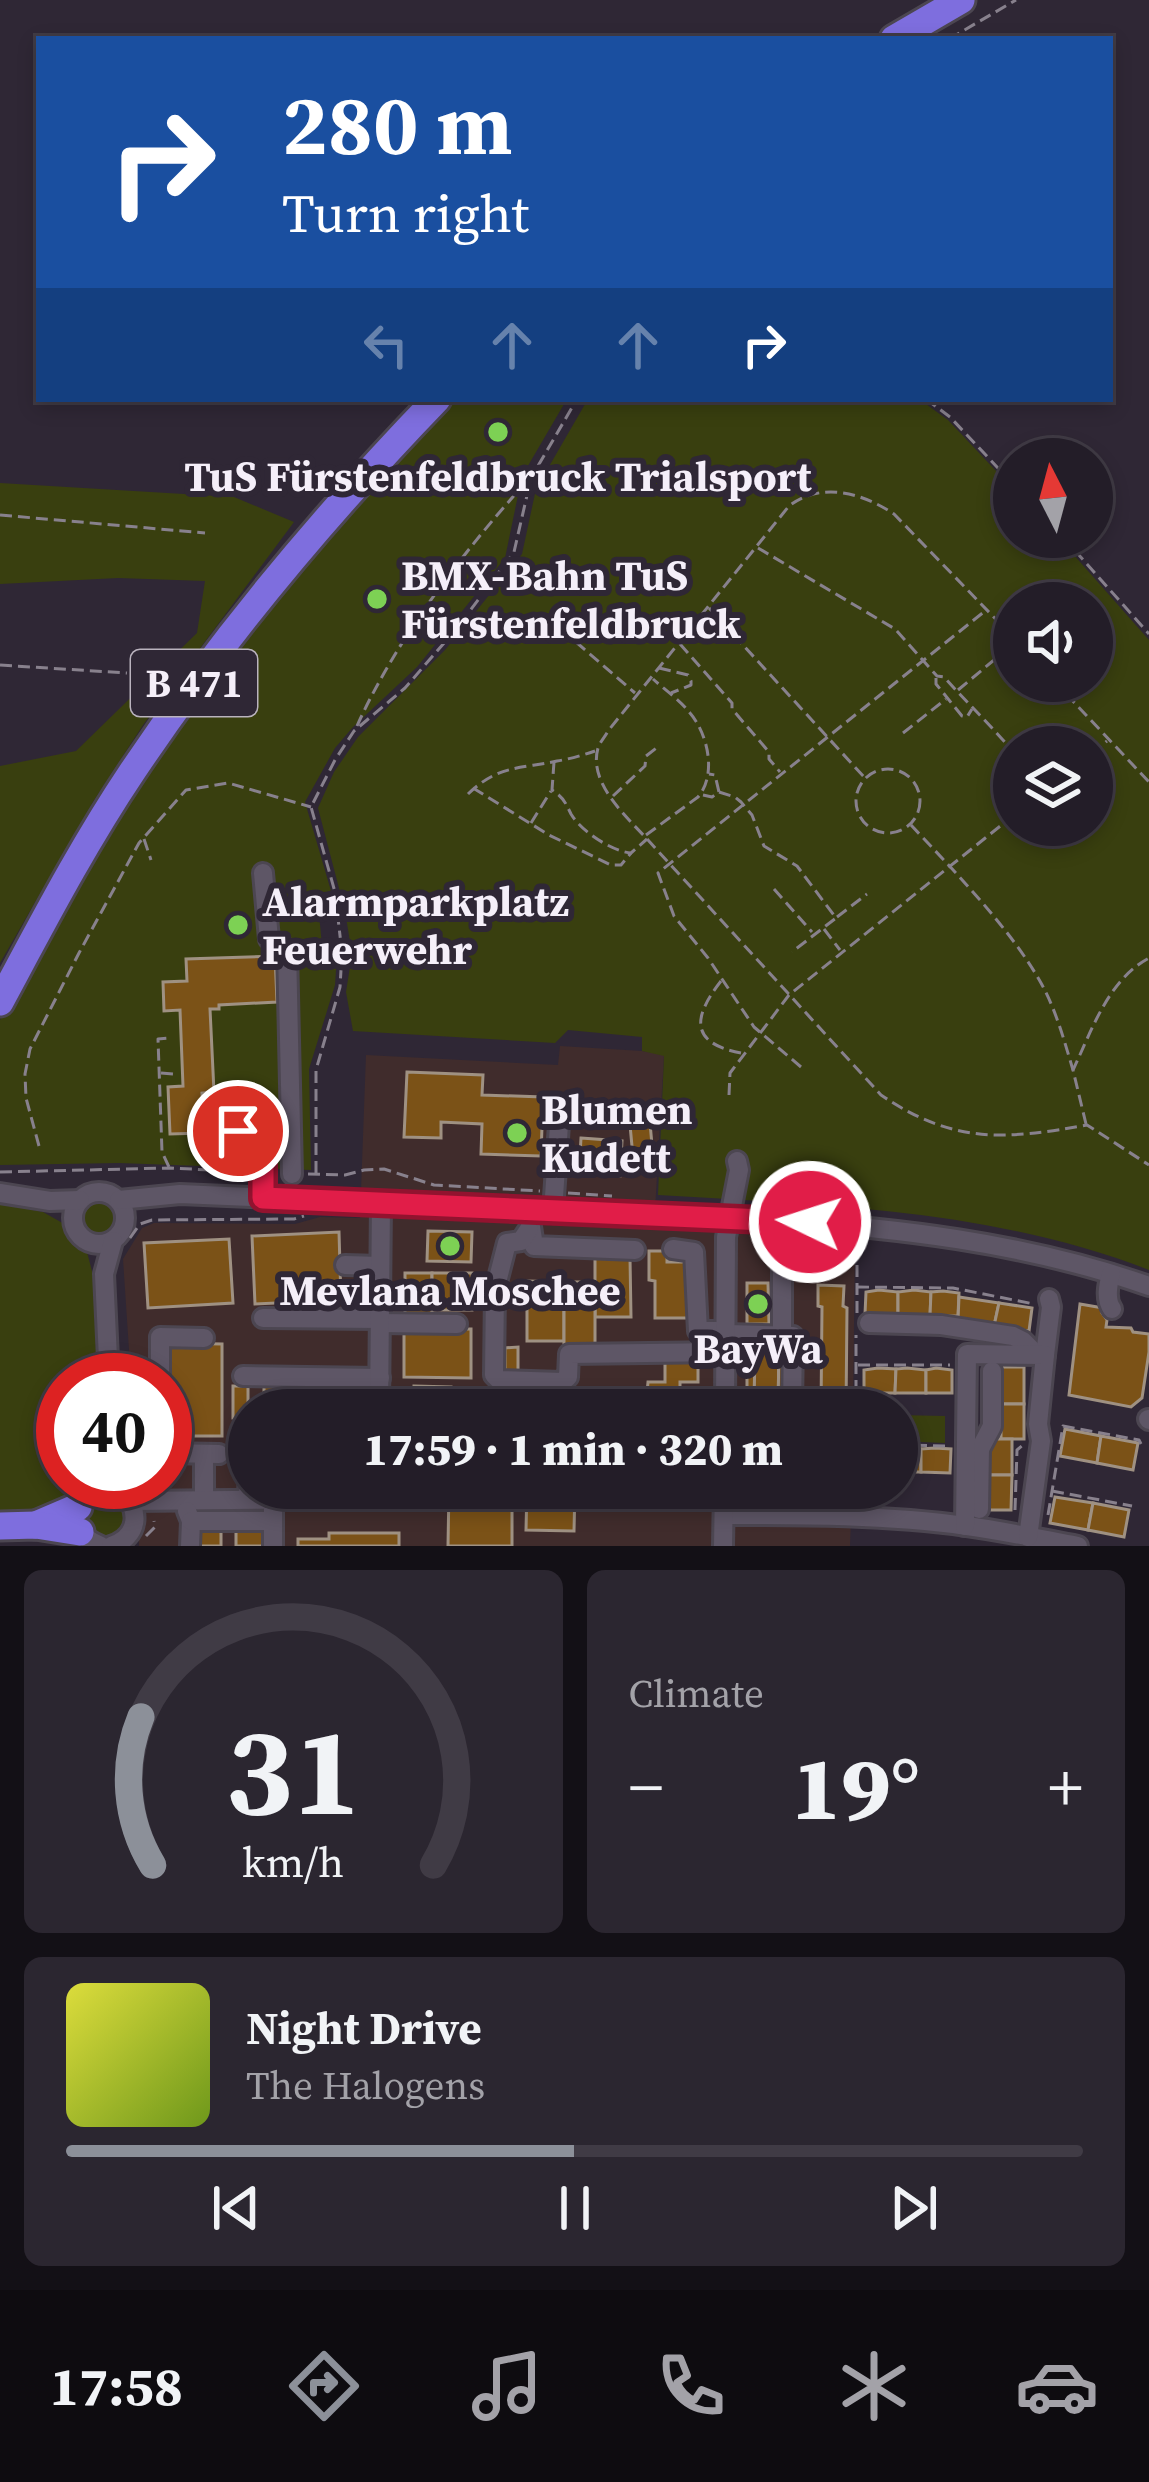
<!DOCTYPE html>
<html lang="en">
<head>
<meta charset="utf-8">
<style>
	:root { --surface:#231d28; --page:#2b2630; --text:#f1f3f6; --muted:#a3a2a8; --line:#403b45; --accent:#8c9099 }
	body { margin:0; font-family:"Source Serif 4",serif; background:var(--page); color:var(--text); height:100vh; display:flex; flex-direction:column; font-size:45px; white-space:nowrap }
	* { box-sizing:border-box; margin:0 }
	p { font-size:39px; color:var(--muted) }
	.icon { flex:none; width:66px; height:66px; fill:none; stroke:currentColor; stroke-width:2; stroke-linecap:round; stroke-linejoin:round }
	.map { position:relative; height:1546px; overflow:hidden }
	.details { display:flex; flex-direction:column; gap:24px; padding:24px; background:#131016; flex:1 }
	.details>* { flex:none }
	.hud { position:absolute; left:36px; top:36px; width:1077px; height:366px; border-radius:0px; box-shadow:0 6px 18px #0003,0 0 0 3px var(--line); background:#1a4fa0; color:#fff; overflow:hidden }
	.needle { width:78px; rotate:354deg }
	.tools { position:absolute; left:993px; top:438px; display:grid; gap:24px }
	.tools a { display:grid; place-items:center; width:120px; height:120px; border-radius:50%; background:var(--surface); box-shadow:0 6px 18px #0003,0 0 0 3px var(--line); font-size:60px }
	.speed { position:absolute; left:36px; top:1353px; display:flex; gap:24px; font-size:60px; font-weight:700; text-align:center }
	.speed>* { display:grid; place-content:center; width:156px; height:156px; border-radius:50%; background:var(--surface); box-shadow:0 6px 18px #0003,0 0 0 3px var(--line); line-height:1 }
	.speed .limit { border:18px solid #d22; background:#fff; color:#111 }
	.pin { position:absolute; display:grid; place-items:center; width:102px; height:102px; color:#fff; margin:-51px; border:6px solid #fff; border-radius:50%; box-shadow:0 3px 12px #0007 }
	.me { position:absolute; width:132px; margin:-66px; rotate:274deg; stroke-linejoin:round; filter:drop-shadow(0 0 9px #0008) }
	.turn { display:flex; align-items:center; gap:42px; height:252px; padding:0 48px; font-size:54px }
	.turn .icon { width:156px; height:156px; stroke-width:2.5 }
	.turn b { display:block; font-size:84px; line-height:102px }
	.lanes { display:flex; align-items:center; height:114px; padding:0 48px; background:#0003; justify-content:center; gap:60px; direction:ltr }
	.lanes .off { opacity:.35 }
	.big { font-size:90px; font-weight:800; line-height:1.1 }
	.details .widget { flex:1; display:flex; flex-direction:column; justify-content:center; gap:18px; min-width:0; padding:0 42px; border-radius:18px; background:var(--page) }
	.details .dial { align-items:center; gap:0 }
	.dial svg { height:312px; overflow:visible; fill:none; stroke:var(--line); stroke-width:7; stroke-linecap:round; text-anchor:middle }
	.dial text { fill:var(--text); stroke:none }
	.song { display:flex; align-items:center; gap:36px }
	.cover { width:144px; height:144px; border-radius:18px; background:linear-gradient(135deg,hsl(60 70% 55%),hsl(80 70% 35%)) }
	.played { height:12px; border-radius:6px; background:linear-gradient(90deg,var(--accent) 50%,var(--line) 50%) }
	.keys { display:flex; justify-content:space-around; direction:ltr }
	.heat { display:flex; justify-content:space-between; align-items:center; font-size:66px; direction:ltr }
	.details .tiles { flex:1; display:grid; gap:24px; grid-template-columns:1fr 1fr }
	.widget:last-child { grid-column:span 2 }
	.trip { position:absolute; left:228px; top:1389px; width:690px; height:120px; border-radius:60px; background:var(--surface); box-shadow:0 6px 18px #0003,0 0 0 3px var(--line); font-weight:800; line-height:120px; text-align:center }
	.dock { display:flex; height:192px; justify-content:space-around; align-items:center; background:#0e0c10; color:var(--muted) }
	.dock .icon { width:84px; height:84px }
	.dock .on { color:var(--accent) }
	.dock b { font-size:54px; color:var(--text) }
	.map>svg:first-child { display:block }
	.commercial { fill:#402c2c }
	.green { fill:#393f0f; fill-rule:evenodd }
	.building { fill:#7b5217; stroke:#9f9182; stroke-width:3 }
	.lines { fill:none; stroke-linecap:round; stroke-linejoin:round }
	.minor-casing { stroke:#4c4651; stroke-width:24 }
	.highway-casing { stroke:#4c4651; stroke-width:33 }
	.path { stroke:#88818d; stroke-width:3; stroke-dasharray:12 6; stroke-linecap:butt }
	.minor { stroke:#5e5666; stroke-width:18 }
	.highway { stroke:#7e6ede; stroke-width:27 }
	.route-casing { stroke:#92132f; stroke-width:30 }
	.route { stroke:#e11d48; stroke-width:21 }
	.poi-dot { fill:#7dd154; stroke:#2f2735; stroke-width:4.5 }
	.labels { text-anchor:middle; stroke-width:12; stroke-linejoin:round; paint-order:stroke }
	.shield { fill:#2f2735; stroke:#bab3be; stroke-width:3 }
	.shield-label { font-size:39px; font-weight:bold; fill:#f5eff9 }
	.poi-label { font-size:42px; font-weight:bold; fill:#f5eff9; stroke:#2f2735 }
</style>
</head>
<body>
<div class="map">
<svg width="1149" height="1546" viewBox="0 0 1149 1546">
	<rect width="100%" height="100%" fill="#2f2735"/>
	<polygon class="commercial" points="560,1046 642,1051 664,1055 654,1227 855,1238 853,1410 249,1410 249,1488 852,1488 850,1546 139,1546 137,1482 165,1482 165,1380 131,1380 123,1259 142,1228 154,1223 295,1224 320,1217 360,1218 366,1055 558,1065"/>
	<g class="green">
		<polygon points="454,399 567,399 522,476 505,558 417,667 353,727 335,748 305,802 331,891 317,893 323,956 337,955 335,985 309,1069 311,1170 119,1163 0,1165 0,1020 98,842 194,706 290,577 394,457"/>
		<path d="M588,399H919L948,420L1014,490V537H1058L1149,640V1270C993,1209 822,1205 658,1195L664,1056L642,1051V1037L568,1030L555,1043L353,1031L346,992L352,954L345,911L318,808L334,772L358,737L445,650L522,554L536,489ZM1014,603H1092V681H1014ZM1014,747H1092V825H1014Z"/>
		<polygon points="0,483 234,497 294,522 143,725 93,802 0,963 0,766 76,751 197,633 205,581 118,578 0,584"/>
		<circle cx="100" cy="1218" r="18"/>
		<path d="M0,1204L43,1212L66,1225L73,1241L87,1252L93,1275L97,1373L96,1380H63V1482H80C64,1512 30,1514 0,1517Z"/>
		<polygon points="897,1415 945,1416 945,1443 897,1441"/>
		<circle cx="106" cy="1516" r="21"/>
	</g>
	<g class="building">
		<polygon points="275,956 277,1002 219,1005 219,1009 210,1009 214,1092 202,1093 204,1133 170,1134 168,1087 183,1086 180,1010 164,1011 163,982 187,981 186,959"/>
		<polygon points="407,1072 483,1075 482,1095 543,1097 541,1156 481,1154 482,1124 441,1122 441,1138 404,1137"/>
		<polygon points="650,1123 653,1156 633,1157 630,1125"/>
		<polygon points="581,1138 622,1141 620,1176 579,1173"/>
		<polygon points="428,1231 472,1232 471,1262 427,1261"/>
		<polygon points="339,1232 341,1300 255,1304 252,1236"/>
		<polygon points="229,1239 233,1303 148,1308 144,1243"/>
		<polygon points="649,1251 667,1251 667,1262 689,1262 689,1318 655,1318 655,1281 649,1280"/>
		<polygon points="595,1258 630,1258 631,1317 595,1317"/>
		<rect x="405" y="1273" width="27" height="41"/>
		<rect x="432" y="1273" width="40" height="37"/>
		<polygon points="527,1281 564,1282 564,1341 527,1341"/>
		<polygon points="564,1282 595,1282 595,1346 564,1345"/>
		<polygon points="747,1283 768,1283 769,1324 747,1324"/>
		<polygon points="818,1285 844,1286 843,1306 847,1308 846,1410 821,1410 822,1307 818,1306"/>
		<polygon points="879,1290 898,1292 898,1315 865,1314 866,1292"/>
		<polygon points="914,1290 931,1292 930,1316 898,1315 898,1292"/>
		<polygon points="943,1291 959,1293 958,1316 930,1316 931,1292"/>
		<polygon points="959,1297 999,1303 994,1326 958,1320"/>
		<polygon points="999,1303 1032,1308 1029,1331 994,1326"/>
		<polygon points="1080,1304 1103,1308 1102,1313 1107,1320 1106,1327 1131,1328 1133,1332 1149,1334 1149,1352 1142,1398 1131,1407 1069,1395"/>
		<polygon points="404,1329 471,1329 471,1378 404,1377"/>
		<polygon points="167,1343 222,1344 222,1436 166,1436"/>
		<polygon points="518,1347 518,1374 505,1373 505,1348"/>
		<polygon points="747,1347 755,1347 754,1410 747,1410"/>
		<polygon points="755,1347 779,1347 778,1410 754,1410"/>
		<polygon points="779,1347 786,1347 785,1410 778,1410"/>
		<polygon points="665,1359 698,1359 698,1382 680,1382 680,1393 647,1393 648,1382 665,1382"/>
		<polygon points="1000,1367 1024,1367 1024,1404 1001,1404"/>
		<polygon points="878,1368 896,1369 895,1393 864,1393 864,1370"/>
		<polygon points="907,1368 926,1370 926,1393 895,1393 896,1369"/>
		<polygon points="936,1368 952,1370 952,1393 926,1393 926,1370"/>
		<rect x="276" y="1380" width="54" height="27"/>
		<rect x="233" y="1386" width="15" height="32"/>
		<rect x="264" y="1386" width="12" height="24"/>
		<polygon points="414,1386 451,1387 451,1410 414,1410"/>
		<rect x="1001" y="1404" width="23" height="35"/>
		<rect x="232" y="1427" width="17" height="33"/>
		<polygon points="1065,1429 1101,1436 1097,1463 1060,1456"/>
		<polygon points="1101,1436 1138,1443 1133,1470 1097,1463"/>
		<rect x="989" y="1439" width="23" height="36"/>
		<polygon points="912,1447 921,1449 921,1472 897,1472 897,1449"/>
		<polygon points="935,1448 951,1449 950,1473 921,1472 921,1449"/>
		<polygon points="989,1475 1012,1475 1011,1510 989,1510"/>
		<polygon points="449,1488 512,1488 512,1546 448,1546"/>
		<polygon points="527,1488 575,1488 574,1531 526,1530"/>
		<polygon points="1055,1497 1093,1503 1088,1530 1050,1523"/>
		<polygon points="1093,1503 1129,1510 1124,1537 1088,1530"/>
		<polygon points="221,1528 221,1546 200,1546 200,1529"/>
		<rect x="236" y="1531" width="29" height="15"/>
		<polygon points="329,1533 399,1533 399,1546 298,1546 298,1539 329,1539"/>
	</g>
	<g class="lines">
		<defs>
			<g id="minor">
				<polyline points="263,873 269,939 287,949 292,1174"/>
				<polyline points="237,1131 263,1164 263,1198"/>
				<circle cx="99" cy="1218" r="26"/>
				<polyline points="0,1193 50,1201 80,1200"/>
				<path d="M119,1200L180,1194L764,1219C895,1228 1024,1242 1149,1286"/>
				<polyline points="553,1211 560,1110"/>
				<polyline points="530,1220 534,1246 635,1250"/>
				<polyline points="529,1229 521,1241 507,1243 495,1290 494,1375 499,1380 562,1382 568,1377 569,1354 726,1352"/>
				<polyline points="673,1249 694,1252 698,1331 727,1331"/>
				<polyline points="345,1265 380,1266"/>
				<path d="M1111,1274C1108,1285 1105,1299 1112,1309"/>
				<polyline points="263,1318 380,1319"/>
				<polyline points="380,1323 457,1324"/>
				<polyline points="869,1323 941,1325 1013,1336 1023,1341 1037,1355"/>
				<polyline points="727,1334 793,1336 792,1410"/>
				<polyline points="782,1336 782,1268"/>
				<polyline points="1045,1355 1051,1307 1049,1299"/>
				<polyline points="243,1376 380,1378"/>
				<polyline points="109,1380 104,1274 113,1241"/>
				<polyline points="160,1380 160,1337 204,1338"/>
				<polyline points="379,1406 409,1406"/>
				<polyline points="379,1410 381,1203"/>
				<polyline points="725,1410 726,1237 739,1170 737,1161"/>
				<polyline points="1148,1419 1149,1420"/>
				<polyline points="165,1453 219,1454"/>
				<polyline points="204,1454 204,1499"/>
				<path d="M92,1482C83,1509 57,1527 101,1546"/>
				<polyline points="792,1488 792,1515"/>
				<polyline points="248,1498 249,1467"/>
				<polyline points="131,1501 349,1499 360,1496 373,1488"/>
				<polyline points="979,1509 980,1449 992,1426 992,1371"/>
				<polyline points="187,1511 191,1521 190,1546"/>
				<path d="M724,1515C805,1515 887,1515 967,1526C1004,1531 1041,1539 1078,1546"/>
				<polyline points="191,1521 273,1521"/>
				<polyline points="965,1526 967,1354 1045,1355 1038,1424 1041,1441 1028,1537"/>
				<path d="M111,1546C139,1537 142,1509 120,1491L118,1482"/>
				<polyline points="273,1546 273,1509"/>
				<polyline points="723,1546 724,1488"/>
			</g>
			<g id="highway">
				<polyline points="894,39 961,0"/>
				<path d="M0,1002C42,924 83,845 132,772C221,639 325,515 437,399"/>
				<polyline points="36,1525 78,1507"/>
				<polyline points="0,1526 36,1525 80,1532"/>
			</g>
		</defs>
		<use href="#minor" class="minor-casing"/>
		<use href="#highway" class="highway-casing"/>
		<g class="path">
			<polyline points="949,39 1016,0"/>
			<polyline points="926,399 950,417 1014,485"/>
			<polyline points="0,515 205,533"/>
			<polyline points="1063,537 1149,634"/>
			<path d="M758,548L895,629L937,676L944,677C967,703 992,726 1014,753"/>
			<polyline points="709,608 865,778"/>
			<path d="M1014,638L894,514C862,493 822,481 789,506L608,731C605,737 600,742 598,748C588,783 626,816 647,839L881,1095C953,1144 1004,1140 1087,1125L1149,1165"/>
			<polyline points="576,642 635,693"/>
			<polyline points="680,644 732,703 732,709 769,752 769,759 780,772"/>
			<polyline points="0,665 127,673"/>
			<polyline points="659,668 688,675 691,681 691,685 671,693"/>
			<polyline points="936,678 936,684 962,716 967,717 972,709"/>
			<polyline points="1054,681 1149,782"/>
			<polyline points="958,690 994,660"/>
			<path d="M357,726C396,639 465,549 529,479"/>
			<polyline points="903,733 946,699"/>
			<polyline points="1092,754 1107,741"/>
			<path d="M554,762L552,790C564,798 565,802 571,814C581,831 611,851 631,853L647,839"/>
			<circle cx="888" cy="801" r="32"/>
			<polyline points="473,788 549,835 611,865 621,865 631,853"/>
			<polyline points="719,792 735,797 741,802 752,815 764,846 797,866 836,918 792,952"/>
			<path d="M468,794C498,765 520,769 557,761C570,759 583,755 595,751"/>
			<polyline points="703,795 712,797 719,792 715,775 709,774"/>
			<polyline points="613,796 645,766 646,756 659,746"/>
			<polyline points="531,823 551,791"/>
			<path d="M911,825C953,870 1011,929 1041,983C1056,1010 1064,1040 1073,1070"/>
			<path d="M646,835L698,797C717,775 708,734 690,713C680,700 665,690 653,679"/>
			<polyline points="144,839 151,860"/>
			<polyline points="774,889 812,932"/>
			<polyline points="837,917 867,894"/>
			<polyline points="824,929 840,950"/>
			<path d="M721,981C693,1017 689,1043 741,1053"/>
			<polyline points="801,1067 754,1027 708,958 674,916 658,873 985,611"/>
			<polyline points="161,1073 173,1074"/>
			<polyline points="729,1095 730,1073 789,995 1014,815"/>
			<path d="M1086,1124L1073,1070C1092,1030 1108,980 1149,958"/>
			<polyline points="39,1146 26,1098 25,1074 30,1049 79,953 139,843 186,790 228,783 311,807"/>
			<polyline points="169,1167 162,1152 158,1039 170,1038"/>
			<polyline points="0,1172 170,1168 250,1172"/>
			<polyline points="316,1173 316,1070 340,987 342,953 335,892 311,807 335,760 354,731 405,688 457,628 514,552 531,478 577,399"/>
			<polyline points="308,1174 345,1175 364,1170 384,1169 434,1185 540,1191"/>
			<polyline points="568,1193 612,1196"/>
			<polyline points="130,1238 140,1224 152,1220 294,1219 304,1216"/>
			<polyline points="857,1287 953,1288 1034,1304"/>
			<polyline points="857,1313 857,1255"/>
			<polyline points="858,1365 950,1365"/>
			<polyline points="856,1410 856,1335"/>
			<polyline points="897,1445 949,1446"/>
			<polyline points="1052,1491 1132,1506"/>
			<polyline points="1015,1510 1017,1450 1023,1445"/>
			<polyline points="1048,1515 1063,1426 1139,1440 1141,1444"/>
			<polyline points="146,1536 155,1527 154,1521"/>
		</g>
		<use href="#minor" class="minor"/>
		<use href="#highway" class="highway"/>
	</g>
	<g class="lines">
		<defs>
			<polyline id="route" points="238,1131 263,1164 263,1198 810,1222"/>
		</defs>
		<use href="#route" class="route-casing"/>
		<use href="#route" class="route"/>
	</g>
	<g class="poi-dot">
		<circle cx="498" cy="432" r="12"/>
		<circle cx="377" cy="599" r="12"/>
		<circle cx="238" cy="925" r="12"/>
		<circle cx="517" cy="1133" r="12"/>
		<circle cx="450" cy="1246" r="12"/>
		<circle cx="758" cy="1304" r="12"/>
	</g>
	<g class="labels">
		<rect class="shield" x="131" y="650" width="126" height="66" rx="9"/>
		<g class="shield-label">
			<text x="194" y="697">B 471</text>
		</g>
		<g class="poi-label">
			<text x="498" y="491">TuS Fürstenfeldbruck Trialsport</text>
			<text x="401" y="590" text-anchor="start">BMX-Bahn TuS<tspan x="401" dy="48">Fürstenfeldbruck</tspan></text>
			<text x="262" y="916" text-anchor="start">Alarmparkplatz<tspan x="262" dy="48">Feuerwehr</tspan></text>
			<text x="541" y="1124" text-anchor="start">Blumen<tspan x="541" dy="48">Kudett</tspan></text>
			<text x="450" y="1305">Mevlana Moschee</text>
			<text x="758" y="1363">BayWa</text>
		</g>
	</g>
</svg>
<div class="tools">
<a><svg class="needle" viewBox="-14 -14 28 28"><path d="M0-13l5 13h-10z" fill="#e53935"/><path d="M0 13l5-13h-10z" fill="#a3a2a8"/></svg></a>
<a><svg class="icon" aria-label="sound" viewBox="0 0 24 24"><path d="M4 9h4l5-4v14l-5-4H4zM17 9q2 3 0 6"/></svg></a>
<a><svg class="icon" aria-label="layers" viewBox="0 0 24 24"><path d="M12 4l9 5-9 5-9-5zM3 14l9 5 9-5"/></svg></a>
</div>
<div class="speed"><div class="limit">40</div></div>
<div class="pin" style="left:238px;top:1131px;background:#d93025"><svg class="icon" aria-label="arrive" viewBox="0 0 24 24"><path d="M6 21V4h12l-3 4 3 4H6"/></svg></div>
<svg class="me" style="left:810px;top:1222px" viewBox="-20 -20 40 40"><circle r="17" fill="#e11d48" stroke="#fff" stroke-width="3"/><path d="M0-11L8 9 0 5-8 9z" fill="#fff"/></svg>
<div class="trip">17:59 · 1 min · 320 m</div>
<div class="hud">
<div class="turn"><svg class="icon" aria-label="right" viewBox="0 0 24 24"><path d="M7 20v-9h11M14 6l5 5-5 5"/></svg><div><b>280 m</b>Turn right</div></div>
<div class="lanes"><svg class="icon off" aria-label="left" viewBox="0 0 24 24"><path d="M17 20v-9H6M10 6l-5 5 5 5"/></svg><svg class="icon off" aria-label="ahead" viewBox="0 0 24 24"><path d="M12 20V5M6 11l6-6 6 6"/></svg><svg class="icon off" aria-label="ahead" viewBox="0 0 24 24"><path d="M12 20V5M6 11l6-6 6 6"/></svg><svg class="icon" aria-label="right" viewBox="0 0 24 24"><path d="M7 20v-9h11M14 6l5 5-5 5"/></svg></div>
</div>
</div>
<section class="details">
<div class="tiles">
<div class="widget dial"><svg viewBox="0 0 100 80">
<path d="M14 69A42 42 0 1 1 86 69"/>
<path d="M14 69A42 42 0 0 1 11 31" stroke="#8c9099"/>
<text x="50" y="56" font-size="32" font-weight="700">31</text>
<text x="50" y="72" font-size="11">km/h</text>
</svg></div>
<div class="widget"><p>Climate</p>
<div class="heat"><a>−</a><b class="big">19°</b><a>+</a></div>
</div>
<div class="widget">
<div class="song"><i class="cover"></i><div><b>Night Drive</b><p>The Halogens</p></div></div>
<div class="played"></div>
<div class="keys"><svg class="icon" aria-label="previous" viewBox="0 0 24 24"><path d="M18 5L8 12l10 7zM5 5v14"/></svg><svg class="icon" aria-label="pause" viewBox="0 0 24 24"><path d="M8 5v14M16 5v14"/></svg><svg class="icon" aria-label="next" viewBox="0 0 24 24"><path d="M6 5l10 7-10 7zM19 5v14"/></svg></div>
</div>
</div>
</section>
<nav class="dock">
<b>17:58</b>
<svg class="icon on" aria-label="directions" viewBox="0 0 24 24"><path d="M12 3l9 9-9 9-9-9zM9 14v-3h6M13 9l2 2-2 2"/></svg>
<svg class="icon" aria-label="music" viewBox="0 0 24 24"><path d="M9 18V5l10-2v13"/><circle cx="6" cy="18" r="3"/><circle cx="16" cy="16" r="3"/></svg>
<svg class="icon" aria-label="phone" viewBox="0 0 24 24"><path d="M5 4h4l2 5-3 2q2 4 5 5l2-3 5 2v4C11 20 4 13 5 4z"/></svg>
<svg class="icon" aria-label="climate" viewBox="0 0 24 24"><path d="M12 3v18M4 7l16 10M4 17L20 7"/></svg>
<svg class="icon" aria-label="car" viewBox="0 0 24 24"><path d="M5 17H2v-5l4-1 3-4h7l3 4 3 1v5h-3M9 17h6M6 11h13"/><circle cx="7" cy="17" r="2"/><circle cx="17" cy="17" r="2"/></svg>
</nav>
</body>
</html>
